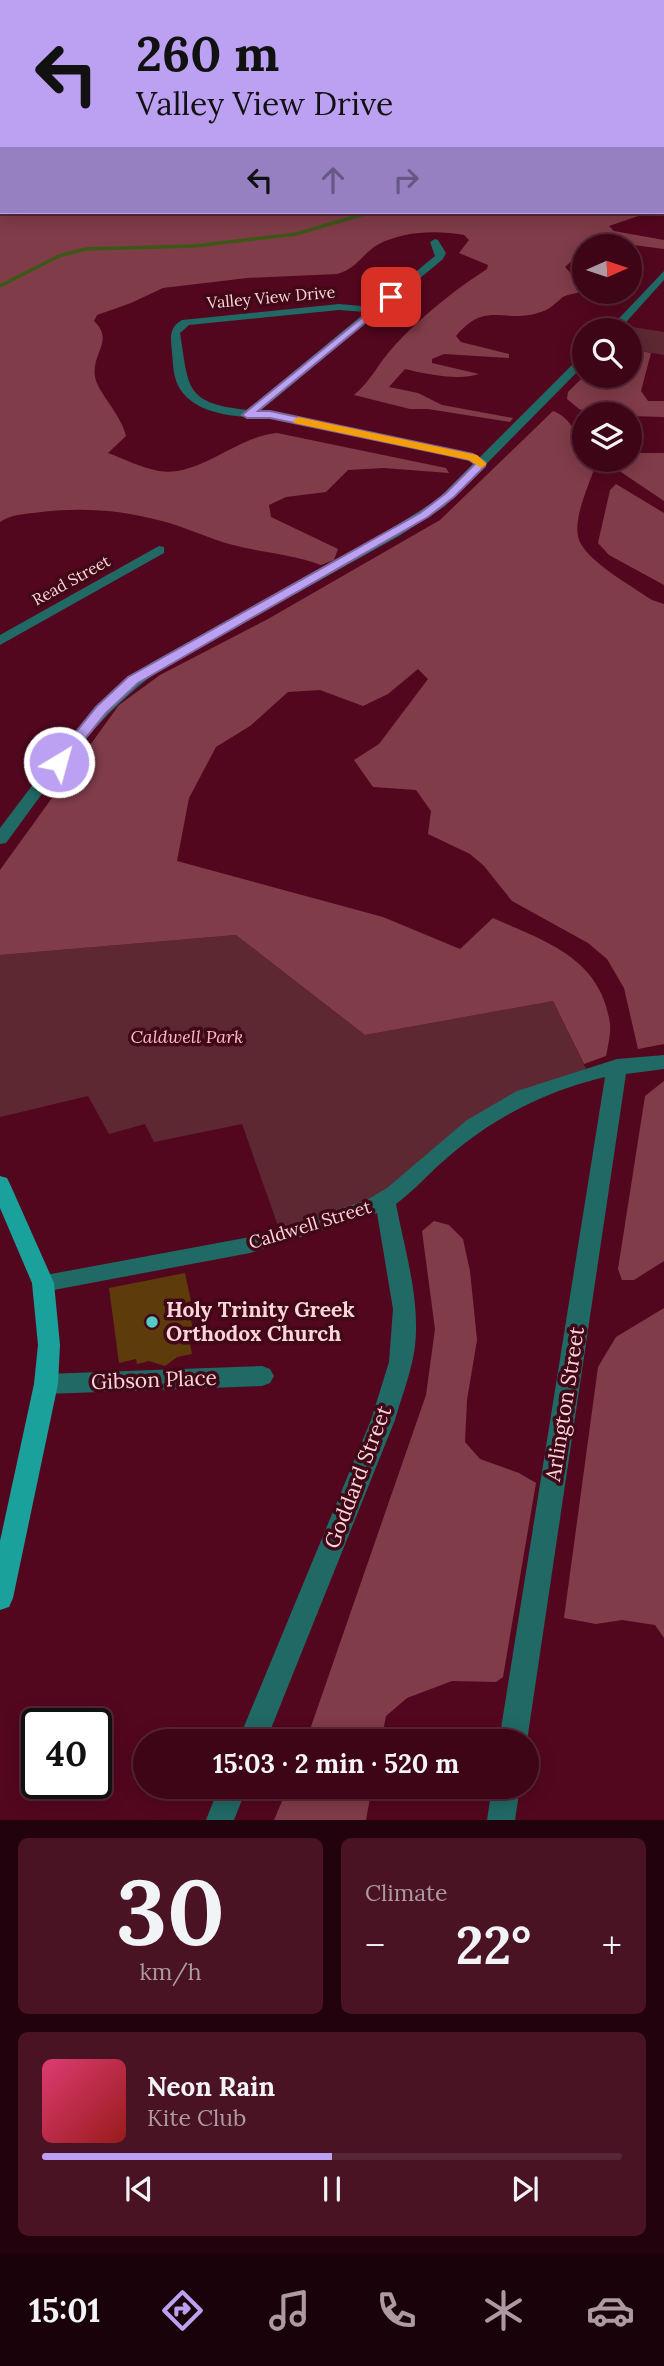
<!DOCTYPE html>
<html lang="en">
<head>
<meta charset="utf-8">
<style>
	:root { --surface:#3e0517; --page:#491324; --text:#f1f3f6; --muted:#ad99a1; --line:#572636; --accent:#bca0f2 }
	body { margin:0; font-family:Lora,serif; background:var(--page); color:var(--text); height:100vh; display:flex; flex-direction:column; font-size:26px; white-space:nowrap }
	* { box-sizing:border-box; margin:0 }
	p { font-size:23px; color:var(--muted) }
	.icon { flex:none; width:38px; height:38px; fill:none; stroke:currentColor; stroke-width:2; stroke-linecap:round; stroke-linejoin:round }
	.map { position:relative; height:1820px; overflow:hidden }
	.details { display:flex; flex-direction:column; gap:18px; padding:18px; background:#22030d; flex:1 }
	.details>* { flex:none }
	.guide { position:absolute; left:0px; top:0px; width:665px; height:214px; box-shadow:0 4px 18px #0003,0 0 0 2px var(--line); background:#bca0f2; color:#111; overflow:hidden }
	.needle { width:46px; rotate:87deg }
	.tools { position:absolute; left:572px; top:234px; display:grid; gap:14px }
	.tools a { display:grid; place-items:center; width:70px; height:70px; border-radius:50%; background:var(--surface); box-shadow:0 4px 18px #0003,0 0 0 2px var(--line); font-size:35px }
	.speed { position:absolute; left:21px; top:1708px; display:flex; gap:14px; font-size:35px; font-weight:700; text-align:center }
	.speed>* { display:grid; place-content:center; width:91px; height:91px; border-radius:50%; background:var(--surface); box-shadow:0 4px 18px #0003,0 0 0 2px var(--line); line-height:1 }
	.speed .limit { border:4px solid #111; border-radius:10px; background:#fff; color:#111 }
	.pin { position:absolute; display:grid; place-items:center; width:60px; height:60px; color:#fff; margin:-30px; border-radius:14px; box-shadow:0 4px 10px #0006 }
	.me { position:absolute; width:77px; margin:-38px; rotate:37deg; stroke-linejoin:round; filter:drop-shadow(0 0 5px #0008) }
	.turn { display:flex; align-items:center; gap:24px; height:147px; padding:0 21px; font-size:32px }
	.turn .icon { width:91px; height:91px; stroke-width:2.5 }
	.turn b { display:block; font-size:49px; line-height:60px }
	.lanes { display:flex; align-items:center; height:66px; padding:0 21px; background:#0003; justify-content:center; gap:35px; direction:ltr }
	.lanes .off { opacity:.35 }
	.big { font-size:52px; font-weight:800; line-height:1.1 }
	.details .tile { flex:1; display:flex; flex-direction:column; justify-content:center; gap:10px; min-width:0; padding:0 24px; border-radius:10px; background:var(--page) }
	.details .dial { align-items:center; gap:0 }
	.dial b { font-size:91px; line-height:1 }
	.song { display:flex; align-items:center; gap:21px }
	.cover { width:84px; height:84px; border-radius:10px; background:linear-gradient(135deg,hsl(340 70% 55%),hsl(0 70% 35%)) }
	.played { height:7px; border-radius:4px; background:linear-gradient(90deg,var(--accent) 50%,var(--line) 50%) }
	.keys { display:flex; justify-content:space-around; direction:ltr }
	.heat { display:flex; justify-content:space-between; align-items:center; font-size:38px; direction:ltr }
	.details .tiles { flex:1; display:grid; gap:18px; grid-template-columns:1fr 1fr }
	.tile:last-child { grid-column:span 2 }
	.trip { position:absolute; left:133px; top:1729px; width:406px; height:70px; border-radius:35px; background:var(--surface); box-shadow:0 4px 18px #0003,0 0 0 2px var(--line); font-weight:800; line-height:70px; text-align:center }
	.menu { display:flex; height:112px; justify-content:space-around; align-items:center; background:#190209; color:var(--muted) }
	.menu .icon { width:49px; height:49px }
	.menu .selected { color:var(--accent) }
	.menu b { font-size:32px; color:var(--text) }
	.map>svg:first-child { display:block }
	.green { fill:#5d2832 }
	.forest { fill:#813c49 }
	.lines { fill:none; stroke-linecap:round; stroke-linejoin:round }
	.stream { stroke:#3c5817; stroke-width:3.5 }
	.building { fill:#5d3b0b }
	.minor { fill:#216965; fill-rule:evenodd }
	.major { fill:#1ba19b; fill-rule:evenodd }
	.route { fill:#bca0f2; stroke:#7a689d; stroke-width:2 }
	.slow { fill:#f59e0b }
	.poi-dot { fill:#54cdc6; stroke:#410818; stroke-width:2.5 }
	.labels { text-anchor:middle; stroke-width:7; stroke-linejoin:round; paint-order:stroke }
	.far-street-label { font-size:16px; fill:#fad5d9; stroke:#410818 }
	.park-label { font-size:18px; font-style:italic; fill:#fdbcc5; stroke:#410818 }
	.street-label { font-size:18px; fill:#fad5d9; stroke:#410818 }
	.near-poi-label { font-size:21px; font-weight:bold; fill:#fad5d9; stroke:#410818; text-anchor:start }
	.near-street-label { font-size:21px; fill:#fad5d9; stroke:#410818 }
</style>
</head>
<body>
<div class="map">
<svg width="664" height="1820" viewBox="0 0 664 1820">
	<rect width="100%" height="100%" fill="#53071f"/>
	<g class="green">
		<polygon points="632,327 664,332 664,355 630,349 628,331"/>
		<polygon points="236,935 365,1035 553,1001 588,1073 507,1103 385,1202 282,1237 242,1124 154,1142 145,1124 109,1134 88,1096 0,1117 0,955"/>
	</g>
	<g class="forest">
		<polygon points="0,0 166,0 167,2 2,2 2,110"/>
		<polygon points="474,0 664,0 664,151 663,2 468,2"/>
		<path d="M36,212H650L609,226L614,231L664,240V249L595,240L565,267L573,276L584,282V291C578,293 569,294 563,297C555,303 551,309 541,312C503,325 487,299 456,336L461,342L509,354V358L444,354L432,359V363L479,374C459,381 425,374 405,369L389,387L418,393L442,405L513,418L510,422L428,409H410L354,395C371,381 379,362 395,345C421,317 454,290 487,269L488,265L459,253L469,240L464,235C436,230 403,231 377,245C361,255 358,268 337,274L247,278L163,288L131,303L97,315L94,321C115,341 91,353 95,377C98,393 121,414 126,436L108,453C124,459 142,468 159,471C198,478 238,436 277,433L446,468L449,473L384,468L348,470L326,492L286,497L269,505L271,517L338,549L334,560L321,565C293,554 263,553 233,545C209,539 186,527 162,521C123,510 81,507 41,512C26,514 12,514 0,522V216Z"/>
		<polygon points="630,349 651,353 641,391 648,401 664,401 664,417 594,415 579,409 567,399 568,392 584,376 630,376"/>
		<path d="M553,411C571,417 584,443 584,460H592L595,466C589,486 574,515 578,536C581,558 633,587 652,600L664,604V1044L638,1049L624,988L607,959L588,943L512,901L484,866L470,854L428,834L431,811L416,790L373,787L354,760L379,744L428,679L418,669L388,694L363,706L320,690L288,692L250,726L216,747L189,798L177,861L383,917L460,949L493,918C546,942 601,958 610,1024C611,1033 608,1046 606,1056L584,1064L553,1001L365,1035L236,935L0,955V870L119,705L160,675L268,619L440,520Z"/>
		<polygon points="630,453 664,453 664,501 618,470 613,460 630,460"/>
		<polygon points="616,484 664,513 664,585 609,555 598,543 610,490"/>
		<polygon points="664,1081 664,1261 634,1280 622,1280 618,1269 645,1096"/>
		<polygon points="434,1221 449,1225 463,1239 470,1271 477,1340 467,1400 465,1442 480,1459 519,1473 536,1483 503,1677 496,1682 452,1681 407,1698 386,1716 381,1741 306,1741 426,1395 435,1329 422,1231"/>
		<polygon points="664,1308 664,1638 655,1625 622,1620 596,1624 564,1618 598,1367 616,1337"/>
		<polygon points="288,1787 372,1787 366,1820 274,1820"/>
	</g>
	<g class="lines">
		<polyline class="stream" points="0,286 59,256 86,249 194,246 296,234 371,212"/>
	</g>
	<polygon class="building" points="185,1273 191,1301 187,1302 193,1329 187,1330 192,1354 177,1357 165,1366 149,1361 137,1364 136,1359 119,1363 109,1288"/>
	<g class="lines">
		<g class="minor">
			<path d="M435,239L438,240L446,253L443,259L260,411L480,457L580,357L584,356V365L445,506L399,536L161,669C96,715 53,779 6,843L0,844V828L65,742L105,699L151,663L389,530L437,500L473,464L469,460L269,417C242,418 197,416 180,389C173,378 173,364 172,352C171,338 168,328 182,320L339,304L373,307L435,256L430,242ZM339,310L366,312L247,410C184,403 189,388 180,333L189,325Z"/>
			<polygon points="664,271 664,280 618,331 607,331"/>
			<polygon points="159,546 164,547 164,553 0,645 0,635"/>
			<path d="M664,1055V1069L626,1074L527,1741H499L605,1077C546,1091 494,1117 448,1157C430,1172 415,1190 396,1204C405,1252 422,1304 414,1353C410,1376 401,1398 395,1420L266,1741H238L371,1420L389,1362L393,1309L377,1213L250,1253L43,1292L35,1289L32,1283L35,1277L250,1237L367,1200L387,1188L467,1120L517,1091L617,1059Z"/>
			<polygon points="262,1366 270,1369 274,1376 270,1383 262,1386 46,1394 38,1391 34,1384 38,1377 46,1374"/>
			<polygon points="219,1787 247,1787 234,1820 206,1820"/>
			<polygon points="492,1787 520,1787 515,1820 487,1820"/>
		</g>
		<polygon class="major" points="0,1176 7,1178 10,1184 54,1283 60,1345 58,1384 13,1598 9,1607 0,1610 0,1541 34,1384 38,1345 32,1283 0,1208"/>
	</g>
	<polygon class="route" points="391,294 394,295 394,299 258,411 270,411 473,454 485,462 485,466 454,497 428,517 138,683 106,713 64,765 54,765 54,759 96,707 128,677 420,513 446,493 475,464 469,460 447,455 270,418 247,418 242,415"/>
	<polygon class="slow" points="298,417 477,455 487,464 481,468 469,460 294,423 293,421"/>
	<circle class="poi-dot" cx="152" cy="1322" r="7"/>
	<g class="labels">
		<g class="far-street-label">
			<text transform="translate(271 297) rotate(-5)" y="6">Valley View Drive</text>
			<text transform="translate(71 580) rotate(-29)" y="6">Read Street</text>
		</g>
		<g class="park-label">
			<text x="187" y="1043">Caldwell Park</text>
		</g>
		<g class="street-label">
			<text transform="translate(310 1225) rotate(-17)" y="6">Caldwell Street</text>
		</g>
		<g class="near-poi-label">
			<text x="166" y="1317">Holy Trinity Greek<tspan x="166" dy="24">Orthodox Church</tspan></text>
		</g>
		<g class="near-street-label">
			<text transform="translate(154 1380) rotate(-2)" y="7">Gibson Place</text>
			<text transform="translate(565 1404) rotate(-81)" y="7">Arlington Street</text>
			<text transform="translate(358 1477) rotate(-69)" y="7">Goddard Street</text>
		</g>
	</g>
</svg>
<div class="tools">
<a><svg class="needle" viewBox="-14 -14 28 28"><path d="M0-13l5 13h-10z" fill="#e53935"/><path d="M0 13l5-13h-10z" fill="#ad99a1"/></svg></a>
<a><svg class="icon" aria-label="search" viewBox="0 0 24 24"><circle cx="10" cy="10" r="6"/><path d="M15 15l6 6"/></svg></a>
<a><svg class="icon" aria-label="layers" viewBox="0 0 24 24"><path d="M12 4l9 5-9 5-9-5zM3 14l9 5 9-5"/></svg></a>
</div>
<div class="speed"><div class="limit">40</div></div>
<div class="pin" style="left:391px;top:297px;background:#d93025"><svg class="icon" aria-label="arrive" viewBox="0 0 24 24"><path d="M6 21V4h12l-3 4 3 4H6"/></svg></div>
<svg class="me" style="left:59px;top:762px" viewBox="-20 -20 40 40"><circle r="17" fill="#bca0f2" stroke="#fff" stroke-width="3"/><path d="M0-11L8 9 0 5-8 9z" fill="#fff"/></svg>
<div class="trip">15:03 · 2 min · 520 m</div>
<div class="guide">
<div class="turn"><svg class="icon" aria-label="left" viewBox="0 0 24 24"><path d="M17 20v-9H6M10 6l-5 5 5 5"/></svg><div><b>260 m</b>Valley View Drive</div></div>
<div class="lanes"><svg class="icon" aria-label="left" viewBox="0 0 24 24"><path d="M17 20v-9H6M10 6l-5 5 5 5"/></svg><svg class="icon off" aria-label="ahead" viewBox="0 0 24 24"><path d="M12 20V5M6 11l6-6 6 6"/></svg><svg class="icon off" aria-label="right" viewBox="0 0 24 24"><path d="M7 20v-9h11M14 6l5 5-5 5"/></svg></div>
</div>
</div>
<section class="details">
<div class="tiles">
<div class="tile dial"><b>30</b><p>km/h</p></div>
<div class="tile"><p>Climate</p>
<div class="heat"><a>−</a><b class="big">22°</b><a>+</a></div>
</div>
<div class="tile">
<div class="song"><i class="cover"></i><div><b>Neon Rain</b><p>Kite Club</p></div></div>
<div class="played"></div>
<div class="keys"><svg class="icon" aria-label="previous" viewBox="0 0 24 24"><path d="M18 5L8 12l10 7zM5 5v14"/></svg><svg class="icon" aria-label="pause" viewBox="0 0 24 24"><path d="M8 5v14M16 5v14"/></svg><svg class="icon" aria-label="next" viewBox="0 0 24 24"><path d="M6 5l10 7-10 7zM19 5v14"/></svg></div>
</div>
</div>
</section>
<nav class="menu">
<b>15:01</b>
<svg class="icon selected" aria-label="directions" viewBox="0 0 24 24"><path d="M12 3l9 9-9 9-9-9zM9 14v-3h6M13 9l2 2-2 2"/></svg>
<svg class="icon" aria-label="music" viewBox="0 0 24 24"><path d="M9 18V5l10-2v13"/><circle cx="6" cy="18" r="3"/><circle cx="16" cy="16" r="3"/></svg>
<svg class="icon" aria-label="phone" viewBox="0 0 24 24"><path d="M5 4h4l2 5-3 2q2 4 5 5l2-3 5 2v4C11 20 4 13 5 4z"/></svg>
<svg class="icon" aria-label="climate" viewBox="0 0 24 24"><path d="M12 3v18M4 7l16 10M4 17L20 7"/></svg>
<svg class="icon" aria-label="car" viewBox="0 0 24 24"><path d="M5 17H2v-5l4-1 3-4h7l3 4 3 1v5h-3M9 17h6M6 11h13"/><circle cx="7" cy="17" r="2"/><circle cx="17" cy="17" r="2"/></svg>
</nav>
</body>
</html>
